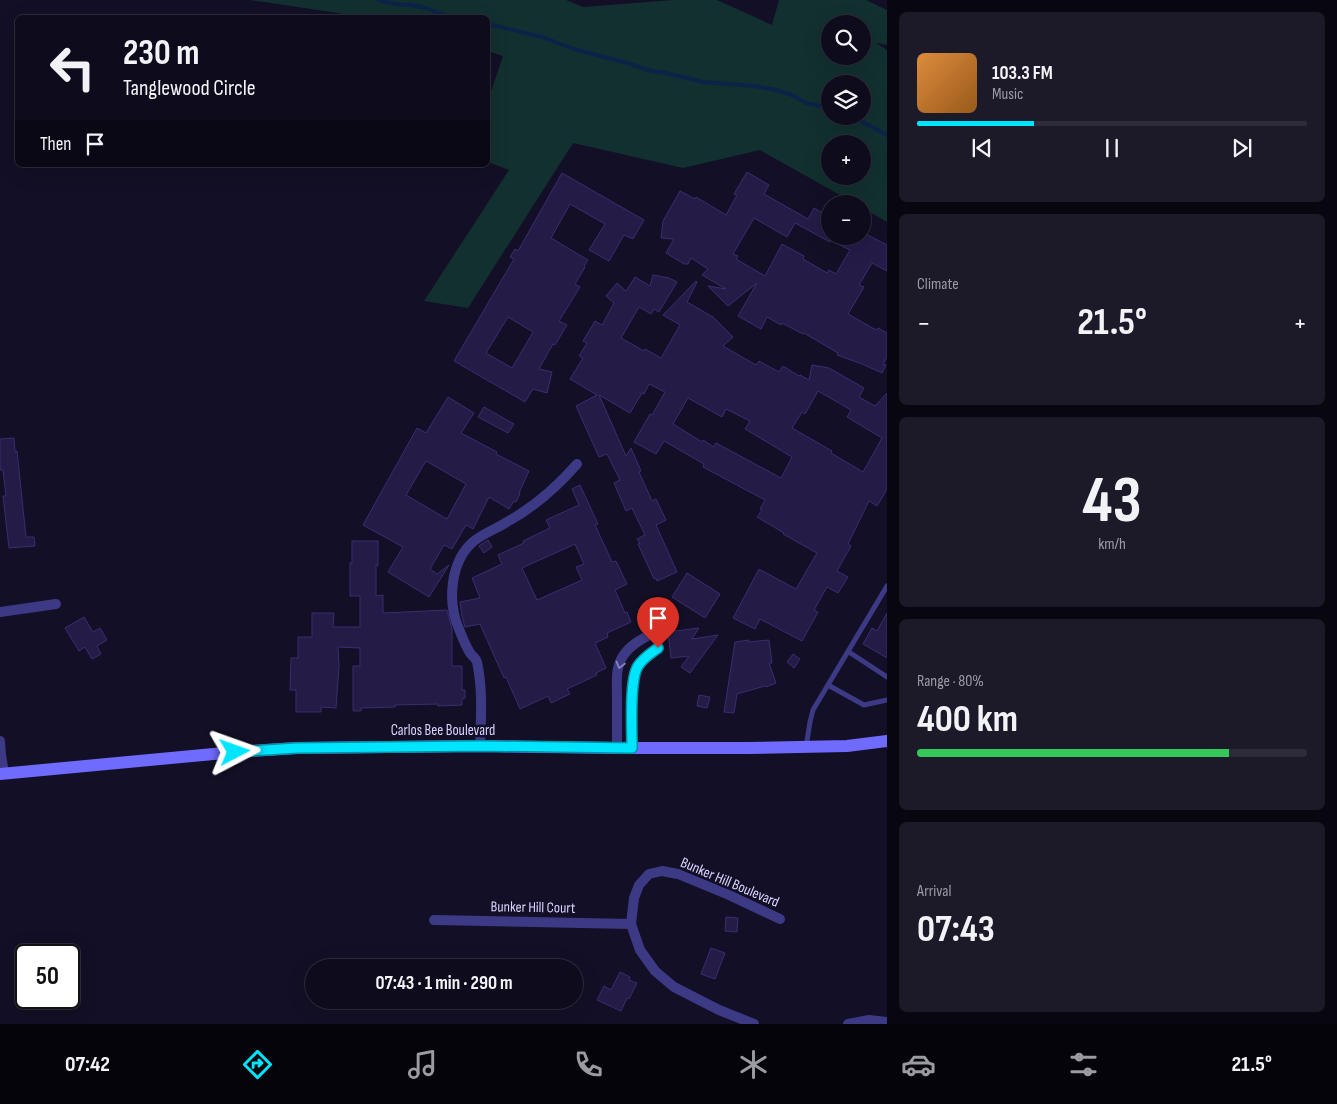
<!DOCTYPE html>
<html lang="en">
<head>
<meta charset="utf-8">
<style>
	:root { --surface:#0e0b1c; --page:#1c1929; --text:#f1f3f6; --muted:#9b9ba3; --line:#2e2b3b; --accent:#00e5ff }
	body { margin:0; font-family:"Sofia Sans Condensed",sans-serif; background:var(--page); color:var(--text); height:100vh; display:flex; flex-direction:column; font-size:19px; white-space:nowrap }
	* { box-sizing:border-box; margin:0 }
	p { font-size:16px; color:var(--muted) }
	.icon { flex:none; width:28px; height:28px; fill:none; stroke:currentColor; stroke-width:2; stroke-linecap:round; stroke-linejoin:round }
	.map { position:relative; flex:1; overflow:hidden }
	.sheet { display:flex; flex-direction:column; gap:12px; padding:12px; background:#08060f; width:450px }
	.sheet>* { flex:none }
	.banner { position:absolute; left:15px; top:15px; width:475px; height:152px; border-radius:8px; box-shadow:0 5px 20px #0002,0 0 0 1px var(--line); background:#0e0b1c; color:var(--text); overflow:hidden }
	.controls { position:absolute; left:821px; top:15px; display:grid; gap:10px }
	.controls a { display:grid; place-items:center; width:50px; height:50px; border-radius:50%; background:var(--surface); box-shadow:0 5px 20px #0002,0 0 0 1px var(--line); font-size:25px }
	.speed { position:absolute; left:15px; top:944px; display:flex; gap:10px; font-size:25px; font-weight:700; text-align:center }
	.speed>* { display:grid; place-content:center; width:65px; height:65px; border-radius:50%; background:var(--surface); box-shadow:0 5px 20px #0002,0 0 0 1px var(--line); line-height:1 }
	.speed .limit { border:2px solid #111; border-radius:8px; background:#fff; color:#111 }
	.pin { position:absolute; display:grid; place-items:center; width:42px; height:42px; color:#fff; margin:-51px -21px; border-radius:50% 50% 50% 0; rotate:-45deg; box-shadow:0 0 5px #0007 }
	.pin .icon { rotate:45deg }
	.me { position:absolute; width:55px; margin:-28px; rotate:86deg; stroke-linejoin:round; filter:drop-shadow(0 0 4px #0008) }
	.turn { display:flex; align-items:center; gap:18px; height:105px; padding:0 25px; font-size:22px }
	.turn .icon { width:65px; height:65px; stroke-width:2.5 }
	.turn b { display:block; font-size:35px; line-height:42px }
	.then { display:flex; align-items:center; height:48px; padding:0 25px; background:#0003; gap:10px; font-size:19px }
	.big { font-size:38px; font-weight:700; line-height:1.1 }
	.sheet .widget { flex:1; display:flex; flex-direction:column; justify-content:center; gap:8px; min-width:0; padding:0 18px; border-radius:8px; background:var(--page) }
	.sheet .dial { align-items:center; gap:0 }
	.dial b { font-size:65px; line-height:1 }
	.song { display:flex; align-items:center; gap:15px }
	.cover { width:60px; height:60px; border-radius:8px; background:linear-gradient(135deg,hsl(30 70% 55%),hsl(30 70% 35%)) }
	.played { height:5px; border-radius:2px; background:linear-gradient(90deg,var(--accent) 30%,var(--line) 30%) }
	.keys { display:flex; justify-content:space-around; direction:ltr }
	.heat { display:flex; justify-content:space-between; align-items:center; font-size:28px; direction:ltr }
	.charge { height:8px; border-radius:4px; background:linear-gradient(90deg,#34c759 80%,var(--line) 0) }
	.trip { position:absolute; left:305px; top:959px; width:278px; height:50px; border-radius:25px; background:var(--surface); box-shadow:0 5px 20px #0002,0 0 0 1px var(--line); font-weight:700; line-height:50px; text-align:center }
	.menu { display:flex; height:80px; justify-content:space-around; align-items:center; background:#06040b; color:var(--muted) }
	.menu .icon { width:35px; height:35px }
	.menu .on { color:var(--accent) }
	.menu b { font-size:22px; color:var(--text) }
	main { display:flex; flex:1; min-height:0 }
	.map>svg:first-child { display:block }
	.green { fill:#12302f; fill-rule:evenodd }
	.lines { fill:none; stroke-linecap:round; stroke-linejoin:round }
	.stream { stroke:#0c2248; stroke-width:4 }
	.building { fill:#241b47; stroke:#3b2d73; fill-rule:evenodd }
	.lane { stroke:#3d3a85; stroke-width:5 }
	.street { stroke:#3d3a85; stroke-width:10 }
	.secondary { stroke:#6f6bff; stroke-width:12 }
	.oneway { stroke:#837fbc }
	.route-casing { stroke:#0095a6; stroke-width:12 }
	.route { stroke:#00e5ff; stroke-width:9 }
	.labels { text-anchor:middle; stroke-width:5; stroke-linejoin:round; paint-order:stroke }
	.street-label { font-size:15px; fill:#d9d4ff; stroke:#130f26 }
</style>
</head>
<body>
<main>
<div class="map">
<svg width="887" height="1024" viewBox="0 0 887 1024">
	<rect width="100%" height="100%" fill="#130f26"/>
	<path class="green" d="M250,0H566L583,7L673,0H717L772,25L779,0H866L887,10V45L876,43L887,50V222L863,208L862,204H856L760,150L683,168L573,143L468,308L424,301L509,170L488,162V100L503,56L488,51V18L364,17ZM830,24H862V56H830ZM830,84H862V116H830ZM830,144H862V176H830Z"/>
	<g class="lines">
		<g class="stream">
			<polyline points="378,0 396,4 411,5 426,8 441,14 456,18"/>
			<polyline points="488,24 542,37 574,49 627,63 651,71 666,73 703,82 755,86 776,90 792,95 806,103 830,108"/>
			<polyline points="851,116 887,135"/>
		</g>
	</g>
	<g class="building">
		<path d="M747,172L769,185L764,194L808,219L814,208L830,217V236H862V232L887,245V271L872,263L859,285L864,287L848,314L876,330L878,328L887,333V357L883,364L886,365L882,373L862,364L837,355L838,353L804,333L803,334L782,323L781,325L767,317L761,329L738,316L757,283L728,306L708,286L726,289L702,275L708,269L691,258L688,264H684L666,253L674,239L661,238L663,221L680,191L695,199L696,197L726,215L737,195L734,194ZM754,218L787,237L795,223L830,242V240L850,250L836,274L829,270L827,273L803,259L804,256L782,244L765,276L736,259L738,256L733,254Z"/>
		<path d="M562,173L644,220L633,239L624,235L609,261L589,250L605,224L570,204L551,238L588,260L584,266L585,267L575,284L580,287L559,321L567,325L555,345L553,344L539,369L552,372L547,393L533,389L525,402L454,361L514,259L510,257L515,249L518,251ZM508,317L533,332L512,368L486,353Z"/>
		<path d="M653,275L669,278L677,282L659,312L654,309L651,314L639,307L621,338L644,351L645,349L661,358L680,325L663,315L696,281L697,282L687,302L713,317L733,337L723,346L756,365L759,361L779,372L783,366L799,376L800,375L809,380L812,365L829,368L864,388L859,397L875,406L887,393V489L877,506L869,501L848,544L851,546L837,571L848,577L838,593L827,587L814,610L818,612L802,641L760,619L755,629L733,618L759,569L796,589L817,553L783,534L784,533L757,517L762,510L760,509L765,500L703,467L704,464L664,441L656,454L634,442L650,414L652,415L665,392L649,384L644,394L642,393L630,413L599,395L626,456L631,448L641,471L639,472L652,501L656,499L666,520L656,525L677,572L657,581L656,578L654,579L638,544L640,543L637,539L645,535L632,508L626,511L614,483L620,480L607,454L599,457L576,406L597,395L570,379L583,358L579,356L587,343L583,341L595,321L602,325L614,303L606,296L617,283L626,291L635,277L650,286ZM818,391L851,410L847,417L882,438L863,472L831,453L832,451L792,428L802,412L805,414ZM688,398L722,417L726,409L750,421L745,429L792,457L781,478L716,443L714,447L703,440L702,442L673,424Z"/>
		<path d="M448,397L474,413L461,433L497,452L496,454L529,471L519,493L520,494L516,502L514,501L509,509L489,497L473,529L466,525L452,549L444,545L430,569L437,574L449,565L429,597L388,572L403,547L363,525L417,428L426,433ZM426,461L466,484L447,519L406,495Z"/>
		<polygon points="484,407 514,424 508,433 478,417"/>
		<polygon points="14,438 15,452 17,451 26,537 34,537 35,546 9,548 3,496 6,496 3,470 0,470 0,439"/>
		<path d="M580,485L598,524L595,525L612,562L616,561L627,584L615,590L625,613L627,612L631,622L607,633L608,637L595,643L606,668L596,673L597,675L567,689L570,694L551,703L548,696L520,709L506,677L504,678L480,624L465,627L462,616L460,602L480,598L472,578L502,564L498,555L524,543L523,541L550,528L546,520L579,505L572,489ZM575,544L584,564L576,567L582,580L537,600L522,568Z"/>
		<polygon points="488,540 492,547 484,553 479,546"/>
		<polygon points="352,541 378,541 378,566 376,565 376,596 383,595 383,613 447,610 452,629 452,666 462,666 462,690 465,690 465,698 462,699 462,705 438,706 438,704 395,705 395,707 361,708 361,711 353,711 353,666 360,666 360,648 338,647 339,666 336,708 321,707 321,712 296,712 296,690 290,690 291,658 298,658 298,637 312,637 312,613 334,613 333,627 360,627 360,596 350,596 350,563 352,563"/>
		<polygon points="687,573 720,594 705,618 672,597"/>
		<polygon points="887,613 887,658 863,644 872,628 877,631"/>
		<polygon points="84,617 93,632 100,628 107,640 97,646 101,654 92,659 85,647 79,651 65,628"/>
		<polygon points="699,628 692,639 718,635 690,673 681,667 689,656 671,658 668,632"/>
		<polygon points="749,640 748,642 769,640 772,663 769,663 776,683 766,687 765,686 737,694 734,713 724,712 735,642"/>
		<polygon points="793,654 800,659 794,668 787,662"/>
		<polygon points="699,695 710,697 707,708 697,706"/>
		<polygon points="726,917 738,918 737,932 725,931"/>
		<polygon points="711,948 725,953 715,979 701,974"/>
		<polygon points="620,972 630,977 629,980 637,983 629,999 627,998 621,1011 597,1000 604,986 611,990"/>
	</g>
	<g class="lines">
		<g class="lane">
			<polyline points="849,652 887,677"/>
			<polyline points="828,685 864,705 887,700"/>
			<polyline points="806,747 810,722 813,710 887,586"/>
		</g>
		<g class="street">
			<polyline points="0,612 56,604"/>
			<polyline points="0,741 1,755 4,773"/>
			<path d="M480,746C481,719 483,689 477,662C476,658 473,657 470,653C466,646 462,637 459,629C447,602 450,561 474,541C484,533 496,529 507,522C534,507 557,487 577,464"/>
			<path d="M617,748C617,731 617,715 617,698C617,684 615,668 623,656C630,645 642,639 653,633"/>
			<path d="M632,748C632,730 629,680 638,666C643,658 651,653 658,648"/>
			<polyline points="434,920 631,924"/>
			<polyline points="754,1024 719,1010 674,987 655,971 640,950 631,924 634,898 639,885 649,874 662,871 678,874 729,895 780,919"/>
			<polyline points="848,1024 869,1020 887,1022"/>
		</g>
		<polyline class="secondary" points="0,774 235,752 297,748 480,746 617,748 748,748 847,746 887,741"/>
	</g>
	<defs><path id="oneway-chevron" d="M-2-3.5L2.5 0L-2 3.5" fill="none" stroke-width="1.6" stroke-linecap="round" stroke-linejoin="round" transform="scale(1.25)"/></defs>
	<use class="oneway" href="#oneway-chevron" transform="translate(620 665) rotate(105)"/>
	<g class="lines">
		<defs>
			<path id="route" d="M235,752L297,748L480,746L632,748C632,730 629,680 638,666C643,658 651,653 658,648"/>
		</defs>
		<use href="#route" class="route-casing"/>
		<use href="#route" class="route"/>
	</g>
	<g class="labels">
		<g class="street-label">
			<text x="443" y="735">Carlos Bee Boulevard</text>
			<text transform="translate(730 882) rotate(23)" y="5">Bunker Hill Boulevard</text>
			<text transform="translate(533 907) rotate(1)" y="5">Bunker Hill Court</text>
		</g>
	</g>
</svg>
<div class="controls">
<a><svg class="icon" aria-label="search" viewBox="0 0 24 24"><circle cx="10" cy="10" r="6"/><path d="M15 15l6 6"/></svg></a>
<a><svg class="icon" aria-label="layers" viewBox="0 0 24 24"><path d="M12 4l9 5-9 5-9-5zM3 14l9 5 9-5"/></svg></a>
<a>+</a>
<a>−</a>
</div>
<div class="speed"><div class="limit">50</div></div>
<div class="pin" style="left:658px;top:648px;background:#d93025"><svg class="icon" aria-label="arrive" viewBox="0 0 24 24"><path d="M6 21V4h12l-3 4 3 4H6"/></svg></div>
<svg class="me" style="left:235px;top:752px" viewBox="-20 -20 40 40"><path d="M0-17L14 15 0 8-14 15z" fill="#00e5ff" stroke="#fff" stroke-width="4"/></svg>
<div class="trip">07:43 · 1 min · 290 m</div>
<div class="banner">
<div class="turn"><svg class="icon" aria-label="left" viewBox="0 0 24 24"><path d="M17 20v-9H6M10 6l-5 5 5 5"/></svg><div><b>230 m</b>Tanglewood Circle</div></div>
<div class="then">Then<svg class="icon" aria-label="arrive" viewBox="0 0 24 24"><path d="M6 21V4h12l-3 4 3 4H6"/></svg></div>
</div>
</div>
<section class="sheet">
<div class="widget">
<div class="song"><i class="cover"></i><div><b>103.3 FM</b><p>Music</p></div></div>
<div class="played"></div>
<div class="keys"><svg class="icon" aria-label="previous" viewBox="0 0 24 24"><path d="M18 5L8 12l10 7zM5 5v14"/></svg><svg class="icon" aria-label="pause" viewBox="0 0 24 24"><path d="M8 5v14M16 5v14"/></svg><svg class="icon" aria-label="next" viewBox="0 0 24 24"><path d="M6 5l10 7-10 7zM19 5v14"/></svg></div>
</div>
<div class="widget"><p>Climate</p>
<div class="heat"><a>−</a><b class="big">21.5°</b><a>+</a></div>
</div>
<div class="widget dial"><b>43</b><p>km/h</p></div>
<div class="widget"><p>Range · 80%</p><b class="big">400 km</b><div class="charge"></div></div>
<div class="widget"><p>Arrival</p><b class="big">07:43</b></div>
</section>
</main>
<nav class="menu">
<b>07:42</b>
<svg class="icon on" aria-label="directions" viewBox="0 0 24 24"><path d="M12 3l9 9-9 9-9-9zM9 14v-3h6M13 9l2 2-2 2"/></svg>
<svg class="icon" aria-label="music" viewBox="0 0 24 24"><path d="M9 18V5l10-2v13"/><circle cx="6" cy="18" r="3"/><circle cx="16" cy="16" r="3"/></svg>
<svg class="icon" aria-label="phone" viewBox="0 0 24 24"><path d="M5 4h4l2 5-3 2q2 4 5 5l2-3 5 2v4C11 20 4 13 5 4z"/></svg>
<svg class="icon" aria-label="climate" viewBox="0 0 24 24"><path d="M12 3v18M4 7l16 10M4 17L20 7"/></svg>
<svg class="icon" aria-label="car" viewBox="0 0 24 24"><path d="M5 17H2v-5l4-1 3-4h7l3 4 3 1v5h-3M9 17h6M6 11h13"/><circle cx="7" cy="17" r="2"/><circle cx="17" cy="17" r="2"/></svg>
<svg class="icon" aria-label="filters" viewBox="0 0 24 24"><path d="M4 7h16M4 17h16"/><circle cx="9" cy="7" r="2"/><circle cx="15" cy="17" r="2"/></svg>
<b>21.5°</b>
</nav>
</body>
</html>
